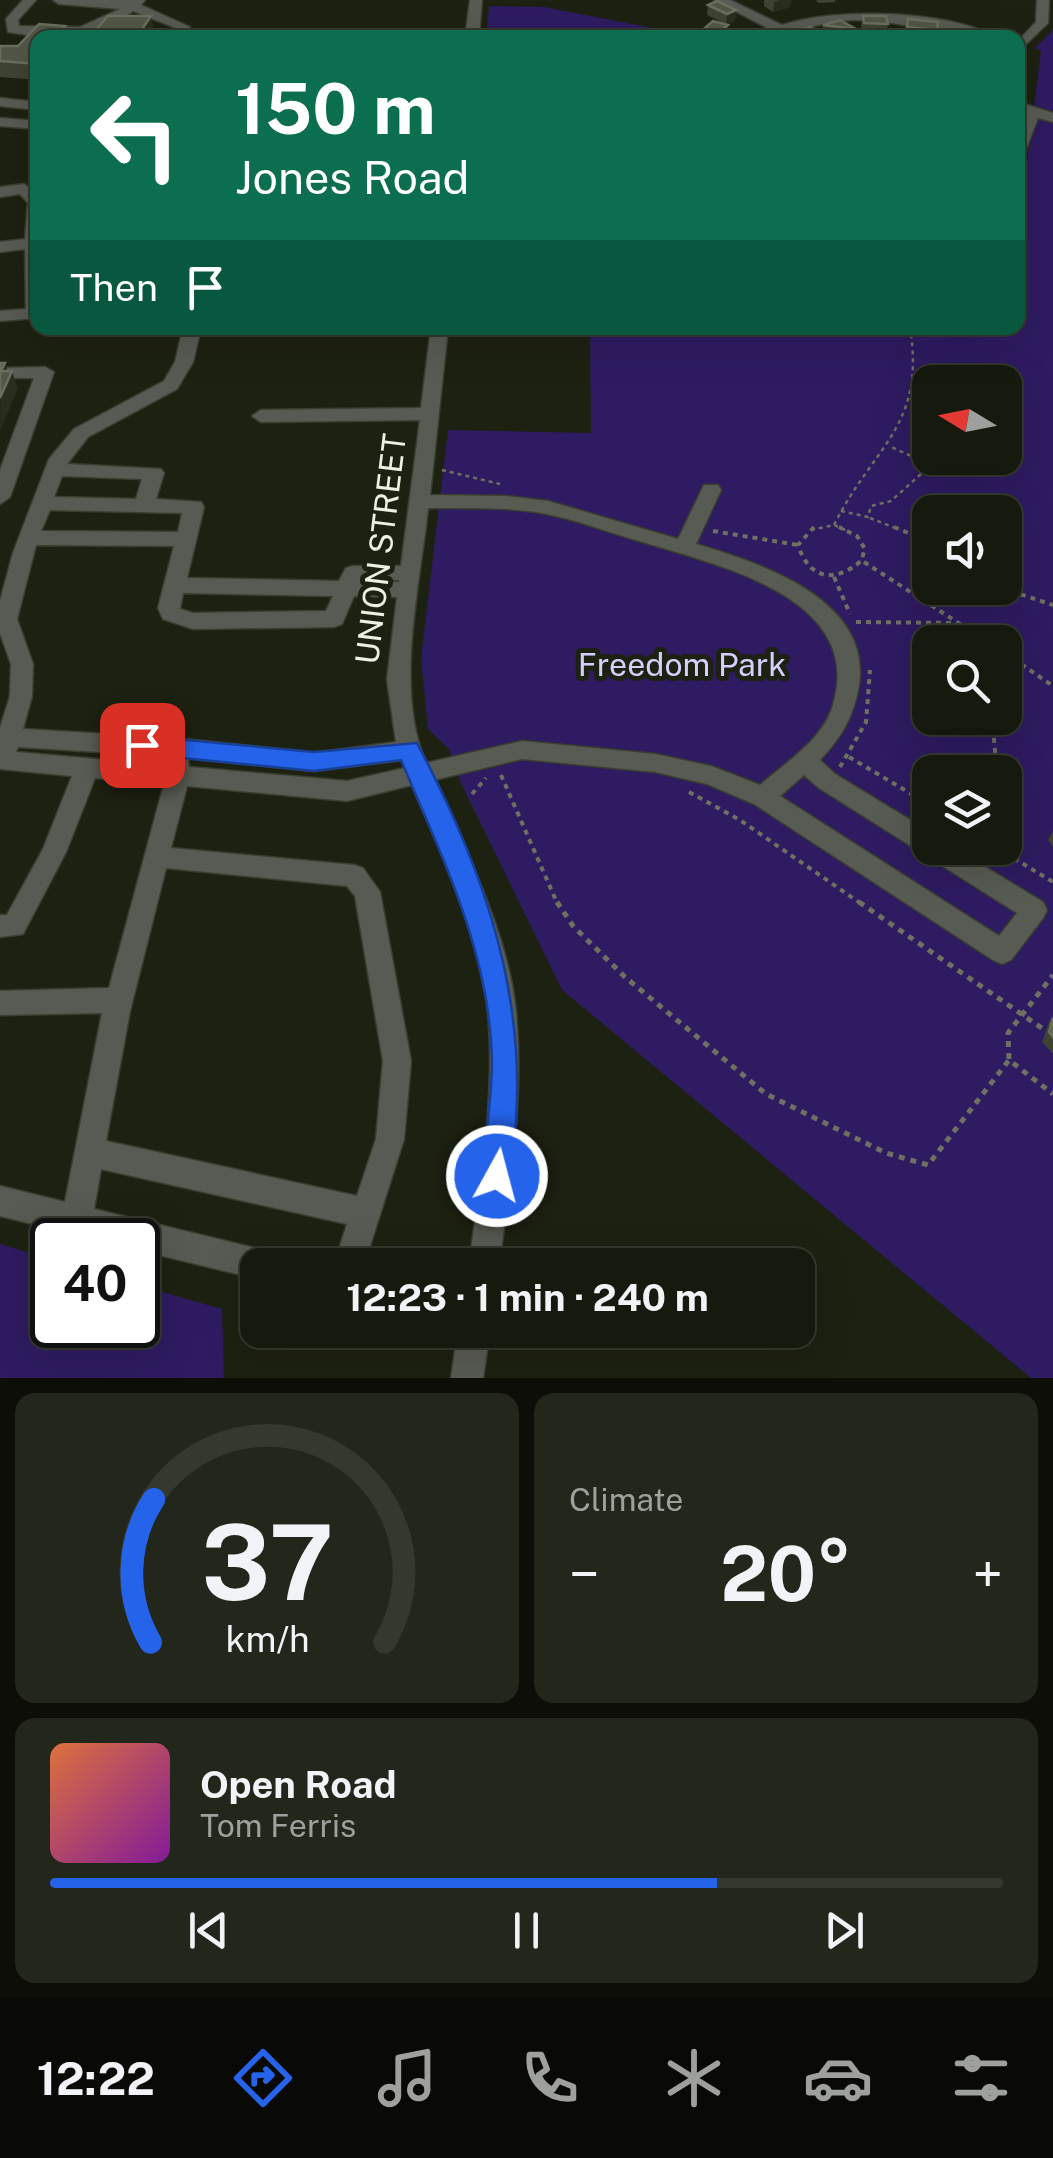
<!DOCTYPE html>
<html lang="en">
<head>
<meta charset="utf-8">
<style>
	:root { --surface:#16190d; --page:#23261b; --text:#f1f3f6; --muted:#9ea09d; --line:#35382e; --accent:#2563eb }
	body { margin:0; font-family:"Public Sans",sans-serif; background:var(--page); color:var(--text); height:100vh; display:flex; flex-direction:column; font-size:38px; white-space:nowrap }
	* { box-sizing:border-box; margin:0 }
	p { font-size:32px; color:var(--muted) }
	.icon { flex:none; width:55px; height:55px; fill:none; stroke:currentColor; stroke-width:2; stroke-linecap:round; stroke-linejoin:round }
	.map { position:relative; height:1378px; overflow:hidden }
	.panel { display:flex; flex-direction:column; gap:15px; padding:15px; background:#0c0e07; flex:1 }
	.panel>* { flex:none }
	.guide { position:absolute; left:30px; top:30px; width:995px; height:305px; border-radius:20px; box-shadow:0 10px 40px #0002,0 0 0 2px var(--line); background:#0b6e4f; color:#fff; overflow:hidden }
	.needle { width:65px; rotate:280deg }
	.controls { position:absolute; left:912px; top:365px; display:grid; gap:20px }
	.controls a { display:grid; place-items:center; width:110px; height:110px; border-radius:20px; background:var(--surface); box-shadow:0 10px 40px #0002,0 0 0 2px var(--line); font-size:50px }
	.speed { position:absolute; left:30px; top:1218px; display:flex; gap:20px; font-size:50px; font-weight:700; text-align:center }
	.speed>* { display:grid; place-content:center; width:130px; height:130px; border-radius:50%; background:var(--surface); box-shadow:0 10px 40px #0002,0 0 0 2px var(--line); line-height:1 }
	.speed .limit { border:5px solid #111; border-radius:15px; background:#fff; color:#111 }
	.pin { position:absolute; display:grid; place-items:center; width:85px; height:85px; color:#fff; margin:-42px; border-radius:20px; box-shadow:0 5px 15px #0006 }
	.me { position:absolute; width:110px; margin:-55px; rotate:7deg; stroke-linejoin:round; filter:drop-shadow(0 0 8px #0008) }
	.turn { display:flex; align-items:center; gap:35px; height:210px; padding:0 40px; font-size:45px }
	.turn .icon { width:130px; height:130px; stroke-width:2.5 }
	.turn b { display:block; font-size:70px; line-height:85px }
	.then { display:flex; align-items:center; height:95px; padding:0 40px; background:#0003; gap:20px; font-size:38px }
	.big { font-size:75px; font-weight:700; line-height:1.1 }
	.panel .tile { flex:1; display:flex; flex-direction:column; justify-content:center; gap:15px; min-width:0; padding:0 35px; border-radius:20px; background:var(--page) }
	.panel .dial { align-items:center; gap:0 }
	.dial svg { height:260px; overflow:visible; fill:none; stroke:var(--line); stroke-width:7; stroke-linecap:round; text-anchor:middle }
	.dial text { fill:var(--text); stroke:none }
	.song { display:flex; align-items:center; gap:30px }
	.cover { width:120px; height:120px; border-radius:15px; background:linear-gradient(135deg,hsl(20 70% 55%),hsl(290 70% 35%)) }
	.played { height:10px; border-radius:5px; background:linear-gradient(90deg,var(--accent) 70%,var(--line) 70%) }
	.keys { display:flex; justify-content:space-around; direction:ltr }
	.heat { display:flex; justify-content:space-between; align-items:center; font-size:55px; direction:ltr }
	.panel .tiles { flex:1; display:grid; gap:15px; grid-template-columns:1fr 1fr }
	.tile:last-child { grid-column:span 2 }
	.trip { position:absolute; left:240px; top:1248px; width:575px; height:100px; border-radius:20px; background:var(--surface); box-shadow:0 10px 40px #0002,0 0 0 2px var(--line); font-weight:700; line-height:100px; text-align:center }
	.tabs { display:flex; height:160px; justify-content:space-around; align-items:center; background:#090a05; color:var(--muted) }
	.tabs .icon { width:70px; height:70px }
	.tabs .active { color:var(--accent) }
	.tabs b { font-size:45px; color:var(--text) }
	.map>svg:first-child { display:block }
	.green { fill:#2e1b61; fill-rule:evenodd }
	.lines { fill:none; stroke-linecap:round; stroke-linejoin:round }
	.minor-casing { stroke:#3a3e2f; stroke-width:3 }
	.path-far2 { stroke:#6d7163; stroke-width:2.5; stroke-dasharray:4 4; stroke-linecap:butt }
	.path-far1 { stroke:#6d7163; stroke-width:4; stroke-dasharray:5 5; stroke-linecap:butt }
	.path { stroke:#6d7163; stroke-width:5; stroke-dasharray:6 6; stroke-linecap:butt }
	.minor { fill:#585b53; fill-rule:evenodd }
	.wall { fill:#3e4332 }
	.shaded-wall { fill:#292e1c }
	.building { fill:#515645; stroke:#696e5e; stroke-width:2.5 }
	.route { fill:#2563eb; stroke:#184099; stroke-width:2.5 }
	.labels { text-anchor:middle; stroke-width:10; stroke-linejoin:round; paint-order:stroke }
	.street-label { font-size:32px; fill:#edf0e5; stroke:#1d2111 }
	.park-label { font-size:32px; fill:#d4d0fd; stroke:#1d2111 }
</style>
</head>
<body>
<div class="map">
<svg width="1053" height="1378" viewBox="0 0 1053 1378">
	<rect width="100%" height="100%" fill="#1d2111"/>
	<g class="green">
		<polygon points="489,6 544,7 658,29 647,37 486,37"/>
		<path d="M1053,30V1378H1031L562,990L460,781L449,749L428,729L421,658L448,430L591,433L590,328H1018V188L1024,187L1041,51L1035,48ZM930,382H1005V458H930ZM930,512H1005V588H930ZM930,642H1005V718H930ZM930,772H1005V848H930Z"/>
		<polygon points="0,1244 52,1260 52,1325 138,1325 138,1285 222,1309 224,1378 0,1378"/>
	</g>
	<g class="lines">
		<defs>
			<g id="minor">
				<path d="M23,0H36L18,20L19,26L80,27L120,9L59,4L53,0H145L141,5L190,27L183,38H170L176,28L133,11C97,39 52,40 8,32L6,19Z"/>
				<polygon points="470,0 482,0 479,38 465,38"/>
				<path d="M714,0H730L782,25C837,7 948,10 999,38C950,38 903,20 854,20C819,20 789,38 756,38L771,30Z"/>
				<polygon points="1037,0 1049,0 1048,23 1018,52 1018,41 1036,22"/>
				<polygon points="0,98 38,102 38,110 0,106"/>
				<polygon points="1018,102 1053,113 1053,122 1038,118 1025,152 1018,156 1018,135 1026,113 1018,111"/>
				<polygon points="0,118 38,121 38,129 0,126"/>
				<polygon points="24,184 38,194 38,318 0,321 0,311 26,309 25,249 0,252 0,242 25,239 28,203 20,194 0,197 0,187"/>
				<path d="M183,328H201L193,362L177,389L88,437L67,464L161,469L164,473L156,499L201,502L204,507L187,578L339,581L346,568L353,566H401L420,420L261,422L252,416L261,410L421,408L431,328H448L430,495L505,496L548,501L678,539L704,485H718L721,490L696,544C760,563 872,599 859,685C854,716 841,738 820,760L835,774L930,832V848H954L1043,902L1047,910L1043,918L1011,960L1002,964L993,960L754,804L707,784L655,772L522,759L434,780C466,854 508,931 516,1012C524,1097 510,1181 499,1265H469C480,1181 496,1097 488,1011C482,932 442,857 412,785L347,801L187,786L171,848L354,865L363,868L380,892L411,1061L404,1139L364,1265H334L347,1224L101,1169L94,1209L263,1250L274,1254L278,1265H258V1279L138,1250V1240H97L0,1216V1186L65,1202L102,1013L0,1015V991L109,988L164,784L95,778L66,852L23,934L0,937V915H7L43,849L72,776L0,769V728L10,696L11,664L0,633V601L13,553L49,459L74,429L164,381L175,362ZM62,476L142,479L136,499L54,497ZM428,508C464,508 500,507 536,512C574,518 609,533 646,543C721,566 868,599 832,708C822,740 784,764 760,785L711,766L655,754L522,741L426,763C394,689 420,586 428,508ZM50,510L182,513L178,532L41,531ZM36,545L174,546L158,608L163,619L193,629L334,627L342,624L354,596L397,597L387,680L396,742L314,753L175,738L23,729L32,696L33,664L17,619ZM360,580H399V582ZM183,593L333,596L326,611L193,613L180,609ZM18,747L164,756L165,765L16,752ZM188,758L314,771L402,760L405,768L347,781L189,767ZM804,775L819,788L1017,913L999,936L780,796ZM166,868L347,886L355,896L383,1061L376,1139L357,1196L106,1141L130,1011Z"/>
				<polygon points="45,367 54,372 10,497 0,504 0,470 34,378 0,378 0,368"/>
				<polygon points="458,1330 490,1330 483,1378 451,1378"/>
			</g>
		</defs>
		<use href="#minor" class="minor-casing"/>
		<g class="path-far2">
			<polyline points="442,470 500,484"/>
			<polyline points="841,511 868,517 871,506 891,501 931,465 889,446"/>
			<polyline points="870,518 900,530"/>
			<path d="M834,525C874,445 926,426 910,328"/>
			<polyline points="811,530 834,525 845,530"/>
		</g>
		<g class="path-far1">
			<path d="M814,527L798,545C809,579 834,584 861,561L865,549L857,536L839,527"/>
			<polyline points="894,527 930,542"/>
			<polyline points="713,531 798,545"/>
			<polyline points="1005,550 1005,575"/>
			<polyline points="864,562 988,642"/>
			<polyline points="834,577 850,614"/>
			<polyline points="1002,588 1053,605"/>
			<polyline points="856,622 956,623"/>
			<polyline points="1005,653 1053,686"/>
			<polyline points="1005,669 1023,665"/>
			<polyline points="992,718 997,772"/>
			<polyline points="849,757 930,805"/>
			<polyline points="840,767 866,722 870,670"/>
			<polyline points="501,775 558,905"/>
			<polyline points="689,792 740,820 863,905"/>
			<polyline points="472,794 486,778"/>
			<polyline points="997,848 1053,882"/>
		</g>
		<g class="path">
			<polyline points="557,902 573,926 625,977 766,1094 886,1153 928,1165 1009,1060 1053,1094"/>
			<polyline points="859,902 1046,1031"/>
			<polyline points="1009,1059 1008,1033 1053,975"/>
		</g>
		<use href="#minor" class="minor"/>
	</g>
	<g class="wall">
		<polygon points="764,0 791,0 790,7 773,12 764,6"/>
		<polygon points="816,0 835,0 835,2 818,3"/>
		<polygon points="708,5 736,10 735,21 726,24 707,15"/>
		<polygon points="863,16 888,24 886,34 863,34 861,26"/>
		<polygon points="908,19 937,30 936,38 905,37"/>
		<polygon points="713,21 727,36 724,38 684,38 704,32 705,28"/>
		<polygon points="39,24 65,26 68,38 38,38 38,80 0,77 0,46 18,46"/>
		<polygon points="823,25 856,29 854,38 822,36 822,38 794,38 794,32 821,34"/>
		<polygon points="1053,831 1053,847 1048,840"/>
		<polygon points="1053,1015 1053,1054 1042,1042 1049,1022"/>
	</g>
	<g class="shaded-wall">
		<polygon points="780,0 791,0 790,7 773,12 774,2"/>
		<polygon points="736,10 735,21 726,24 727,14"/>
		<polygon points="151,16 154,32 150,38 136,38"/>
		<polygon points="728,25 727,36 724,38 719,38 719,32"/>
		<polygon points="65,26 68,38 54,38"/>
		<polygon points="5,363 9,376 12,371 18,389 0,430 1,371"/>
	</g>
	<g class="building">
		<polygon points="717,1 736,10 727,14 708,5"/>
		<polygon points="108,16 151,16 136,38 89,38"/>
		<polygon points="863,16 886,16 888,24 864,23"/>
		<polygon points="908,19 938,22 937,30 907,27"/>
		<polygon points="840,20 856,29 823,25"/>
		<polygon points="713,21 728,25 719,32 705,28"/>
		<polygon points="39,24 65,26 54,38 38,38 38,64 0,61 0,46 18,46"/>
		<polygon points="810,27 822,34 811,38 804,38 794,32"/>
		<polygon points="687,30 715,33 713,38 684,38"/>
		<polygon points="977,31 982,38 963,38 960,32"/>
		<polygon points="260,34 296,35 296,38 259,38"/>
		<polygon points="888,34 902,35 902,38 889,38"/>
		<polygon points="0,363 5,363 1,371 12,371 0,398"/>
		<polygon points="961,759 984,772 950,772"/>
		<polygon points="1053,1018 1053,1037 1049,1032"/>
	</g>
	<path class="route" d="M142,736L314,752L417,743C479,860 525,984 516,1118C515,1140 516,1165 508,1186L497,1190L487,1186L482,1176C485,1138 492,1098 492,1060C490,953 442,857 401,760L314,771L142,754L130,745Z"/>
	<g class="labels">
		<g class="street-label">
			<text transform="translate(381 549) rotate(-83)" y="11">UNION STREET</text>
		</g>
		<g class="park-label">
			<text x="682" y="676">Freedom Park</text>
		</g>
	</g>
</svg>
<div class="controls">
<a><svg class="needle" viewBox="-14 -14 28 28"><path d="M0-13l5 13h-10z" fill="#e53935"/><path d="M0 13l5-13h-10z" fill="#9ea09d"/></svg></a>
<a><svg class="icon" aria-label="sound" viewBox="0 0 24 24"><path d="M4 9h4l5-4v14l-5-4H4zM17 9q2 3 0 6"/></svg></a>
<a><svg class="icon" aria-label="search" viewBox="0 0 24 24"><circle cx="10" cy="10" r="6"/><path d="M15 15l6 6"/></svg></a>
<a><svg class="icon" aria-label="layers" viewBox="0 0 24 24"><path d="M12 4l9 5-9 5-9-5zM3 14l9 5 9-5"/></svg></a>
</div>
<div class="speed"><div class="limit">40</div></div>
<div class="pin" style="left:142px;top:745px;background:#d93025"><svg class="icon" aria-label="arrive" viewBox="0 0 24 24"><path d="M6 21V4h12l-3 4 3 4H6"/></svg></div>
<svg class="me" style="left:497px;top:1176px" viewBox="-20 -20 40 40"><circle r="17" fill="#2563eb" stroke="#fff" stroke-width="3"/><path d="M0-11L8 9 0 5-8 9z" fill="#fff"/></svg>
<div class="trip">12:23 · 1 min · 240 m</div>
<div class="guide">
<div class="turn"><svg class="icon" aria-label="left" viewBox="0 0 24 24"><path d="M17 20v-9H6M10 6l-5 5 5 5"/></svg><div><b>150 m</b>Jones Road</div></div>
<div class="then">Then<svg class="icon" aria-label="arrive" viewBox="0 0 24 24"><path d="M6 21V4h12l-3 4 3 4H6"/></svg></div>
</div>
</div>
<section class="panel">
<div class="tiles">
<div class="tile dial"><svg viewBox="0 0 100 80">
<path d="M14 69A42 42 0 1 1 86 69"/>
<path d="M14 69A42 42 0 0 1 15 25" stroke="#2563eb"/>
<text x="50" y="56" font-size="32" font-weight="700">37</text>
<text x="50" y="72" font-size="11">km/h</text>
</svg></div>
<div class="tile"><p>Climate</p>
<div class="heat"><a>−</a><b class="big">20°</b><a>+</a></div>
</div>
<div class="tile">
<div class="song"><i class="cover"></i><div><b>Open Road</b><p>Tom Ferris</p></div></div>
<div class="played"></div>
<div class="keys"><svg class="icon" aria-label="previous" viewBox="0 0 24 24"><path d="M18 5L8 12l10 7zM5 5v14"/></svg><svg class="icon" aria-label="pause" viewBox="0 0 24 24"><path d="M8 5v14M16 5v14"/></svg><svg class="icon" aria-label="next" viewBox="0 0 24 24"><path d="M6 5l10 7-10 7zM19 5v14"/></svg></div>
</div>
</div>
</section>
<nav class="tabs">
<b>12:22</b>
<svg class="icon active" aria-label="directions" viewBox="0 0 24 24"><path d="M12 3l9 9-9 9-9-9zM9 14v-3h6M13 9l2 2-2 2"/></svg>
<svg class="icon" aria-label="music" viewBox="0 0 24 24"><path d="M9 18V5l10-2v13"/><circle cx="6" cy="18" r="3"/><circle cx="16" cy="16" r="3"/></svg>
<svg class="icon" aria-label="phone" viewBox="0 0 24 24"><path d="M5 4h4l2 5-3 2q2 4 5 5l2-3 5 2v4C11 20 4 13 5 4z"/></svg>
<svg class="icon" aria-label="climate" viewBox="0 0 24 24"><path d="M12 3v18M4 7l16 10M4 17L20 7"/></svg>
<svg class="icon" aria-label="car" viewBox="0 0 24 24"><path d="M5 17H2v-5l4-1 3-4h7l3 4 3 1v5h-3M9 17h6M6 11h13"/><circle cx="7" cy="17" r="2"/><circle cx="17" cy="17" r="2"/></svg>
<svg class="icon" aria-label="filters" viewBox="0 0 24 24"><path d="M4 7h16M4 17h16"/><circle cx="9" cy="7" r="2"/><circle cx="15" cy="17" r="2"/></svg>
</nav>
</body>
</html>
